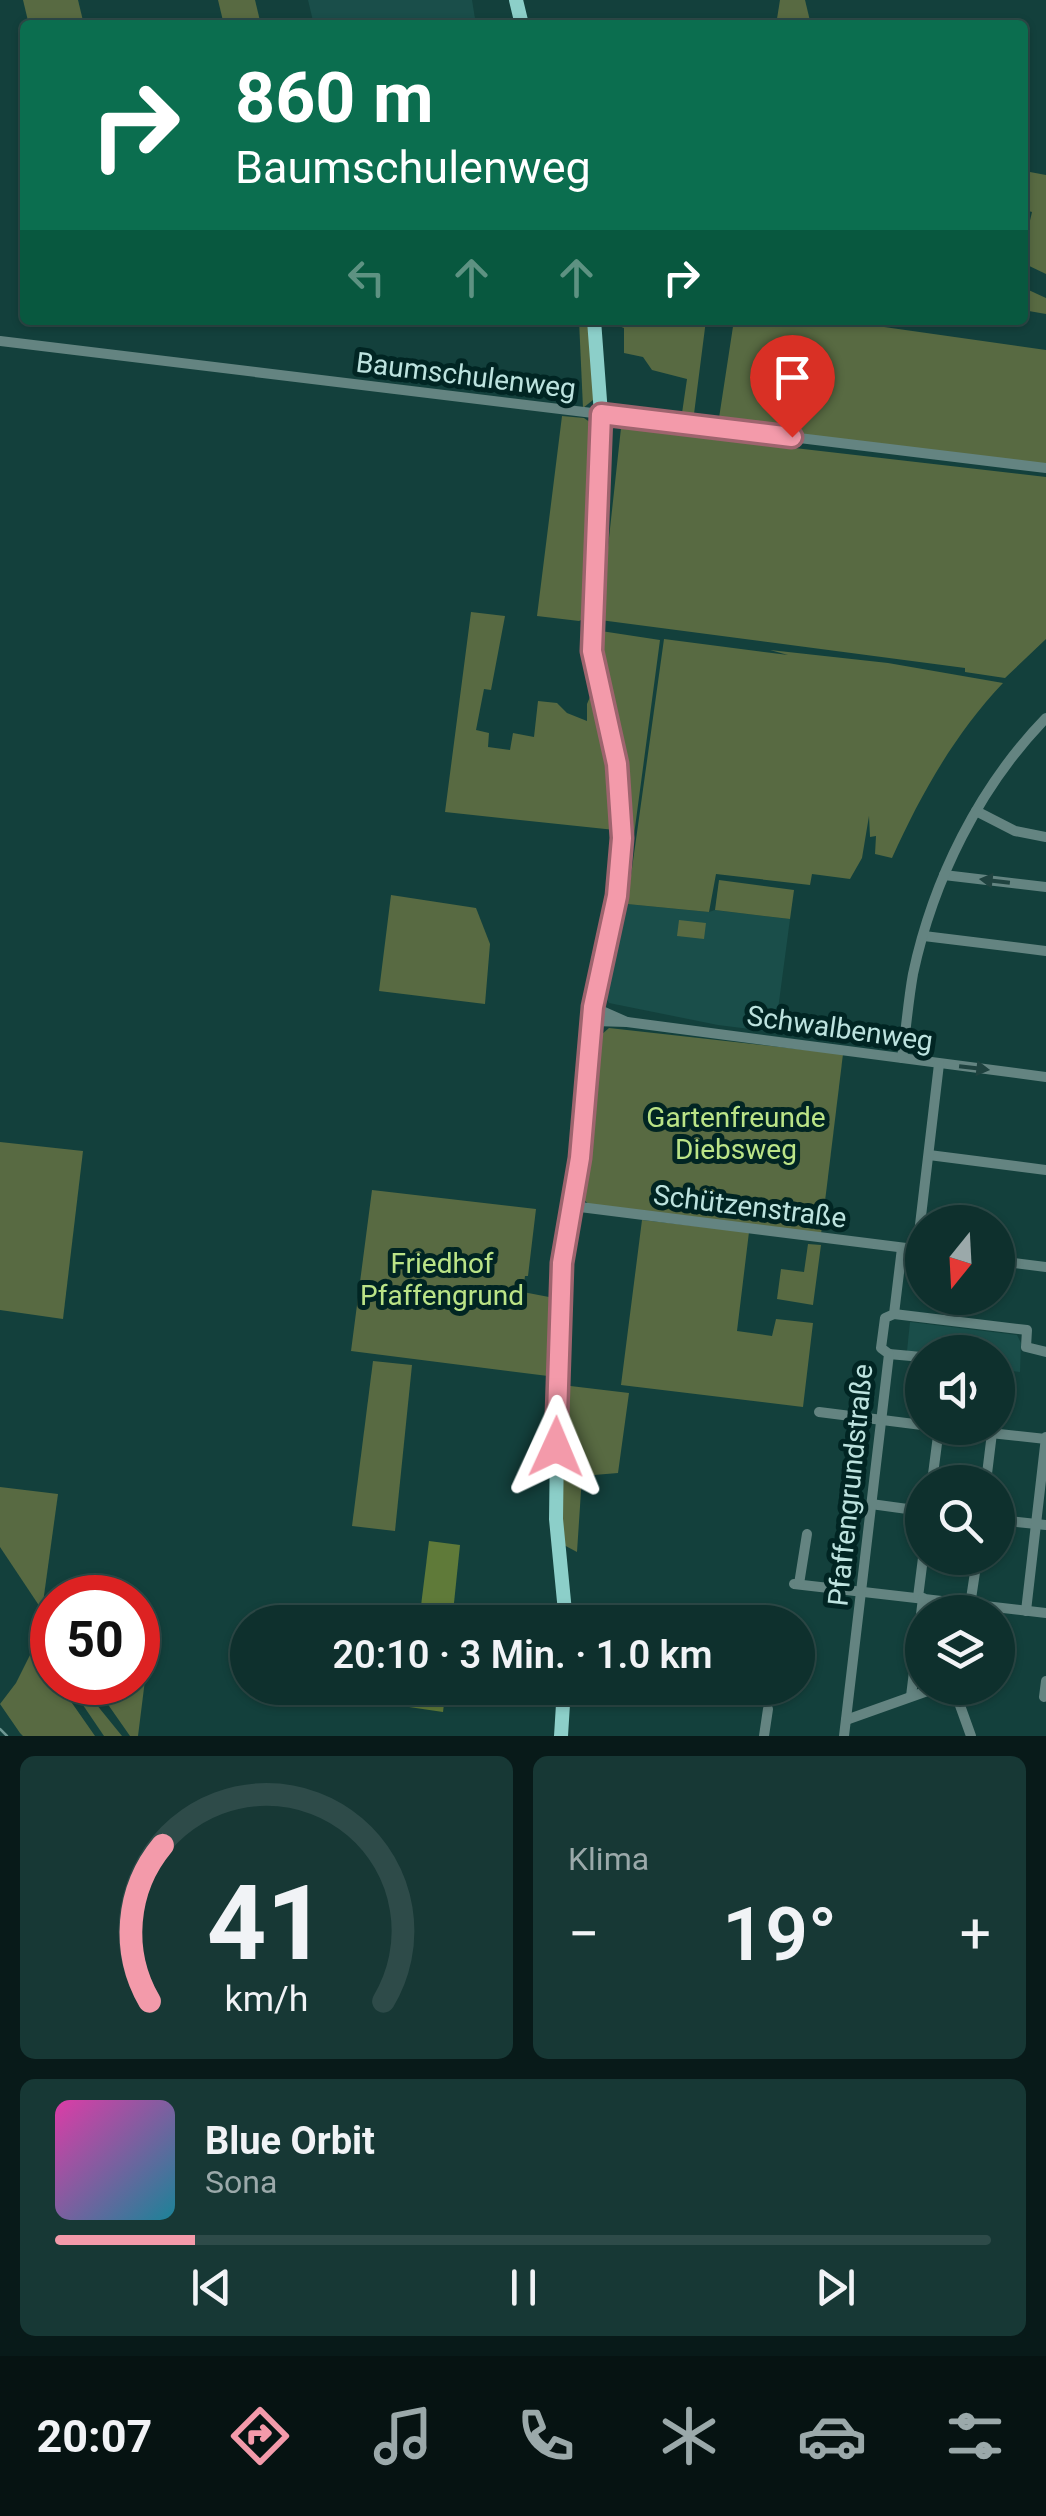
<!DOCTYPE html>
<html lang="de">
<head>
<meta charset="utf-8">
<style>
	:root { --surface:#0e302d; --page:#173835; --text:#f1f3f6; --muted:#9ba9aa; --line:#2e4b49; --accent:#f39aaa }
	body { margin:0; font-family:Roboto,sans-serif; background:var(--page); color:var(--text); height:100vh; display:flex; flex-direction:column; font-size:38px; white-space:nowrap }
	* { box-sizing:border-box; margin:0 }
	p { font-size:32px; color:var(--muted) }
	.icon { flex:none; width:55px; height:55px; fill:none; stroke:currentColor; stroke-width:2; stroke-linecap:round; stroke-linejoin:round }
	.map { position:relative; height:1736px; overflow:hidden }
	.panel { display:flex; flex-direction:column; gap:20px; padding:20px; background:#081a19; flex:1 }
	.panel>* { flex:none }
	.top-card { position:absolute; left:20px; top:20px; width:1008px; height:305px; border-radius:10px; box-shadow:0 2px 8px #0004,0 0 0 2px var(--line); background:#0b6e4f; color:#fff; overflow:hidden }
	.needle { width:65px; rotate:198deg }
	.buttons { position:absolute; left:905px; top:1205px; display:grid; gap:20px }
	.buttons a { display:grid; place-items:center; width:110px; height:110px; border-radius:50%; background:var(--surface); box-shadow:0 2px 8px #0004,0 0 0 2px var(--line); font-size:50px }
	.speed { position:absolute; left:30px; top:1575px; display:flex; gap:20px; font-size:50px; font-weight:700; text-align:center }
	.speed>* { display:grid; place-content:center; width:130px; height:130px; border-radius:50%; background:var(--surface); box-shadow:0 2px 8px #0004,0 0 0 2px var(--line); line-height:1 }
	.speed .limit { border:15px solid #d22; background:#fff; color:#111 }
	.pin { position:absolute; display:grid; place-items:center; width:85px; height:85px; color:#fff; margin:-102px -42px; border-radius:50% 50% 50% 0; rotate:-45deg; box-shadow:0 0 10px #0007 }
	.pin .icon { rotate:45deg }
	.me { position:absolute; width:110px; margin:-55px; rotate:1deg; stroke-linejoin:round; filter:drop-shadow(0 0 8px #0008) }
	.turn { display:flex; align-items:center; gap:35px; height:210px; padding:0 50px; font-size:45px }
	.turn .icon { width:130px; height:130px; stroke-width:2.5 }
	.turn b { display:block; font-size:70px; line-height:85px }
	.lanes { display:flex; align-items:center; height:95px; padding:0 50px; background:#0003; justify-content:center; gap:50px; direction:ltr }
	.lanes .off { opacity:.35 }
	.big { font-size:75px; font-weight:600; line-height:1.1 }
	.panel .widget { flex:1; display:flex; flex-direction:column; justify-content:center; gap:15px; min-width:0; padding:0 35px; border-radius:15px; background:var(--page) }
	.panel .dial { align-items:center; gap:0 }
	.dial svg { height:260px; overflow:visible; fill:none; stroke:var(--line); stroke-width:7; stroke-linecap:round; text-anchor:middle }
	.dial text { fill:var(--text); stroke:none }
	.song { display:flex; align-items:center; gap:30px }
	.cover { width:120px; height:120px; border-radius:15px; background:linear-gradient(135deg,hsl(320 70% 55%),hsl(190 70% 35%)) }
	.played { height:10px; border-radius:5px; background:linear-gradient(90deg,var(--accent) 15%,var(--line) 15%) }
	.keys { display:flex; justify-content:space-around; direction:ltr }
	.heat { display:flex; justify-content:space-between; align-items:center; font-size:55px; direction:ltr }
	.panel .tiles { flex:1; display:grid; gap:20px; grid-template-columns:1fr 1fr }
	.widget:last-child { grid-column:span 2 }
	.trip { position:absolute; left:230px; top:1605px; width:585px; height:100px; border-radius:50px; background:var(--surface); box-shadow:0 2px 8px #0004,0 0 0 2px var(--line); font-weight:600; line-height:100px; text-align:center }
	.tabs { display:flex; height:160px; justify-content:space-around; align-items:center; background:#061312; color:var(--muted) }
	.tabs .icon { width:70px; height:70px }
	.tabs .active { color:var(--accent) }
	.tabs b { font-size:45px; color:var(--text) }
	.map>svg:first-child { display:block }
	.built { fill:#1a4e4a }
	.green { fill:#586a42 }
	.forest { fill:#5f7a39 }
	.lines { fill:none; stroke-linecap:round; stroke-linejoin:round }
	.minor { stroke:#648481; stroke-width:10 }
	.major { stroke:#8ccfc9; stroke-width:14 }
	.tram { stroke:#6e9793; stroke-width:2.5 }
	.oneway { fill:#1f423f }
	.route-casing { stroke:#9e646e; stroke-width:25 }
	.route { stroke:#f39aaa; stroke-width:18 }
	.labels { text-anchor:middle; stroke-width:10; stroke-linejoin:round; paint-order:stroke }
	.street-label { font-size:28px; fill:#bde3df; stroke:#012523 }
	.park-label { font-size:28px; fill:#bbe487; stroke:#012523 }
</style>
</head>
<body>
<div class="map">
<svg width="1046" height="1736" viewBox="0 0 1046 1736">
	<rect width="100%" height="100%" fill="#13403c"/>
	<g class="built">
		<polygon points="308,0 472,0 476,25 314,25"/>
		<polygon points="627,904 709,912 715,910 790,919 775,1032 718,1025 609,1003 605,996 609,971 612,971"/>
		<polygon points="910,1322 1017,1335 1021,1343 1020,1372 998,1369 998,1352 907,1351"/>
	</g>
	<g class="green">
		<polygon points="23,0 78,0 84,25 29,25"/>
		<polygon points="218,0 255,0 261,25 224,25"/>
		<polygon points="780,0 805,0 811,25 776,25"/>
		<polygon points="1030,172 1046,175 1046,274 1023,263 1023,229 1028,229 1032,212 1025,210"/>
		<polygon points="1022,287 1046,298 1046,314 1023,310"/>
		<polygon points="579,320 590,320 594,391 593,400 583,408"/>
		<polygon points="603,320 706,320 694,414 719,418 734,320 835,320 1046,350 1046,465 681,420 687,379 652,370 643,357 624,353 624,328"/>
		<polygon points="562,416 584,418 594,425 588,617 579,621 537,616"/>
		<polygon points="621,428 1046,477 1046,639 1005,678 965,672 965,668 600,620"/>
		<polygon points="471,612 505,616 491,690 484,689 476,730 489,733 488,747 510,750 513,733 534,737 538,701 557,703 567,713 587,721 587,704 592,692 586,664 585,632 579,627 588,634 614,772 615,830 445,812"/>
		<polygon points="601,631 660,640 634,835 627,776 601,660"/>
		<path d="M664,639L788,655L770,650L888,663L1003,683C954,735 921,794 892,858L875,854L876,836L870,837L869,816L862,858L850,879L812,874L810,885L716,874L709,912L627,904Z"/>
		<polygon points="719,880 794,890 790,919 715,910"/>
		<polygon points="391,895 476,908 490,944 485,1004 379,991"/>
		<polygon points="679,920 706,923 704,939 677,936"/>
		<polygon points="609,1028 843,1054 821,1234 591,1206 584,1200 601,1035"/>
		<polygon points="0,1142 83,1151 63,1319 0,1310"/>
		<polygon points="372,1190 536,1209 528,1276 525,1276 523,1292 549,1297 548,1376 351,1351"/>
		<polygon points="642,1220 749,1232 737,1331 772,1336 776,1319 813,1323 803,1407 621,1385"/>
		<polygon points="808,1244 821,1245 813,1305 777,1299 781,1269 804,1272"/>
		<polygon points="373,1361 412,1365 395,1531 352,1526"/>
		<polygon points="562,1385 629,1393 618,1473 582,1476 577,1552 562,1544"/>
		<polygon points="0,1487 58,1494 42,1610 0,1547"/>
		<polygon points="34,1647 52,1674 52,1682 58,1683 95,1736 23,1736 20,1733 0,1704 16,1683"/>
		<polygon points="138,1679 145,1680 138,1736 130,1736 93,1683 138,1682"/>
		<polygon points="68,1683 79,1683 122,1736 104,1736"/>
	</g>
	<g class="forest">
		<polygon points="429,1541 460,1545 452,1622 419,1622"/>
		<polygon points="411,1688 446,1688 443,1712 409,1707"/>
	</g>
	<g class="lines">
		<g class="minor">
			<polyline points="0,341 1046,468"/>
			<polyline points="976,811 1015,831 1046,837"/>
			<polyline points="944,875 1046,887"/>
			<polyline points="924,936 1046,951"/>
			<polyline points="593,1007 627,1022"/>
			<polyline points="594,1021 627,1022 1046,1077"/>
			<path d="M902,1058C906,1030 908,1002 913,974C933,880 979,787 1046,718"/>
			<polyline points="929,1155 1046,1170"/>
			<polyline points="572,1206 922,1250"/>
			<polyline points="917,1250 939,1064"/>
			<polyline points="998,1261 1046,1267"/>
			<polyline points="894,1314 1027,1330 1026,1347 1046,1352"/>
			<polyline points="889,1354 922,1357"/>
			<polyline points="819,1412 922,1425"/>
			<polyline points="944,1428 1046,1439"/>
			<polyline points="932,1482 939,1428"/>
			<polyline points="986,1482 992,1433"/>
			<polyline points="871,1504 922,1511"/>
			<polyline points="998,1520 1046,1525"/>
			<polyline points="794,1584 1046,1613"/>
			<polyline points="799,1584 807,1534"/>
			<polyline points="918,1597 923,1558"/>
			<polyline points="1026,1611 1046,1437"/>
			<polyline points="969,1612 977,1559 985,1558"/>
			<polyline points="959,1688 957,1697 971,1736"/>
			<polyline points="911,1696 923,1598"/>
			<polyline points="1044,1697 1046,1681"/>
			<polyline points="846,1720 936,1688"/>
			<polyline points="764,1736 768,1709"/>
			<polyline points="844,1736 889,1354 881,1348 885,1318 894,1314 902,1248"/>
		</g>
		<g class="major">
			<polyline points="516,0 522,25"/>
			<polyline points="566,1622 556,1519 559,1293 580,1157 593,1007 617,896 622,838 617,765 592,651 601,414 594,320"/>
			<polyline points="561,1736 564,1688"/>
		</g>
		<polyline class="tram" points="0,1729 7,1736"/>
	</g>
	<defs><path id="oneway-solid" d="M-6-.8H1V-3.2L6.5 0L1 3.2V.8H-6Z" transform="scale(2.5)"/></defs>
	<g class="oneway">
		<use href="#oneway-solid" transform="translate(995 881) rotate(-173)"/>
		<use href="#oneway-solid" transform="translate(974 1068) rotate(7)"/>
	</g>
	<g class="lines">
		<defs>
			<polyline id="route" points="556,1447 562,1263 580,1158 593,1007 617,896 622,838 617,764 592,651 601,414 792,437"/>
		</defs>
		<use href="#route" class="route-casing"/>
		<use href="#route" class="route"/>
	</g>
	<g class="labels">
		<g class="street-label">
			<text transform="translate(466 375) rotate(7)" y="10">Baumschulenweg</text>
			<text transform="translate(840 1028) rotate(8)" y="10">Schwalbenweg</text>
			<text transform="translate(750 1206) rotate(7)" y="10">Schützenstraße</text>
			<text transform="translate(850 1485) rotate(-84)" y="10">Pfaffengrundstraße</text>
		</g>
		<g class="park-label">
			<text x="736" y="1127">Gartenfreunde<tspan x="736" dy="32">Diebsweg</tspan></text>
			<text x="442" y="1273">Friedhof<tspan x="442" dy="32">Pfaffengrund</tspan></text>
		</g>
	</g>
</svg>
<div class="buttons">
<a><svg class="needle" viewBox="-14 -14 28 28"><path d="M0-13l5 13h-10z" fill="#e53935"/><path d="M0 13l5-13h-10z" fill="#9ba9aa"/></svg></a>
<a><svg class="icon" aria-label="sound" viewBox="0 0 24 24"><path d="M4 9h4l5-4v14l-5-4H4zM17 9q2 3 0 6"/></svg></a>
<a><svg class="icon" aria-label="search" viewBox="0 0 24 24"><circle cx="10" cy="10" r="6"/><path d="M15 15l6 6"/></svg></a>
<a><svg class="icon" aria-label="layers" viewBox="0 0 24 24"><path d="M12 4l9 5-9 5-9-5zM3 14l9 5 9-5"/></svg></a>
</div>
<div class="speed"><div class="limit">50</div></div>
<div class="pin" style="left:792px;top:437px;background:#d93025"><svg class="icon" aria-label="arrive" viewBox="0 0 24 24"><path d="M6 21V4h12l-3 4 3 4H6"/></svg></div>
<svg class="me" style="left:556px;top:1447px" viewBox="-20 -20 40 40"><path d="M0-17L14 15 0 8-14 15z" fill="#f39aaa" stroke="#fff" stroke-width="4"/></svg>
<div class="trip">20:10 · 3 Min. · 1.0 km</div>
<div class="top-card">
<div class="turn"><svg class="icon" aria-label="right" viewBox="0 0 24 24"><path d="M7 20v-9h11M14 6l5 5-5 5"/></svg><div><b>860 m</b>Baumschulenweg</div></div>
<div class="lanes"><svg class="icon off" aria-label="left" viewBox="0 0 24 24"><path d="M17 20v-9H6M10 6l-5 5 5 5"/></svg><svg class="icon off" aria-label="ahead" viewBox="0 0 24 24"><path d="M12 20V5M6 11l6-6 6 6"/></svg><svg class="icon off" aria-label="ahead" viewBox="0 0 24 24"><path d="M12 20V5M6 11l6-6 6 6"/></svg><svg class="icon" aria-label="right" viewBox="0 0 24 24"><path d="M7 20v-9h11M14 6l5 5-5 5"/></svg></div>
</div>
</div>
<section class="panel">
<div class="tiles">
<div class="widget dial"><svg viewBox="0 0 100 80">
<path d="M14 69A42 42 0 1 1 86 69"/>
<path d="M14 69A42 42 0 0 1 18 21" stroke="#f39aaa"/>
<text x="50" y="56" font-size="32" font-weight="700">41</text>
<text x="50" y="72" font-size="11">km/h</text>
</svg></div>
<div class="widget"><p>Klima</p>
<div class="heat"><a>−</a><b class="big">19°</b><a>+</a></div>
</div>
<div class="widget">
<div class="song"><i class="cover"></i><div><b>Blue Orbit</b><p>Sona</p></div></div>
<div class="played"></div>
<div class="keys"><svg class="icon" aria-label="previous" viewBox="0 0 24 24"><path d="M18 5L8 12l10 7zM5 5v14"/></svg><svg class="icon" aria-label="pause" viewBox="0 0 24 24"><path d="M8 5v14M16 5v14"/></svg><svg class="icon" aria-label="next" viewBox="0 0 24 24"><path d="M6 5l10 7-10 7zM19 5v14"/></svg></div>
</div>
</div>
</section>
<nav class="tabs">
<b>20:07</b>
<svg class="icon active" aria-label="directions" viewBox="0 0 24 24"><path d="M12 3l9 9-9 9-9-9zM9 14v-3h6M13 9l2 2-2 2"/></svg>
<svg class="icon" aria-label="music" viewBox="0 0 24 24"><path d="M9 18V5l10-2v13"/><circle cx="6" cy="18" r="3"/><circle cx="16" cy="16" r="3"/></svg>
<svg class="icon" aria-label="phone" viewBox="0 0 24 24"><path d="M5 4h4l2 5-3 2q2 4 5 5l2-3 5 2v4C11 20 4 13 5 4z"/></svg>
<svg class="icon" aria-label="climate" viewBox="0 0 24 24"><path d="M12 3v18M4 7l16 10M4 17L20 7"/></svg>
<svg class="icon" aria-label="car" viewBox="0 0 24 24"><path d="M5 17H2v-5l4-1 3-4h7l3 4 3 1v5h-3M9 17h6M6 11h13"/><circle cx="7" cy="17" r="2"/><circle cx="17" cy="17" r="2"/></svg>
<svg class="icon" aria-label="filters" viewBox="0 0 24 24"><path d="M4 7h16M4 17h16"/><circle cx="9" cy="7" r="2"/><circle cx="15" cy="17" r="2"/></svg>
</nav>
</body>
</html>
